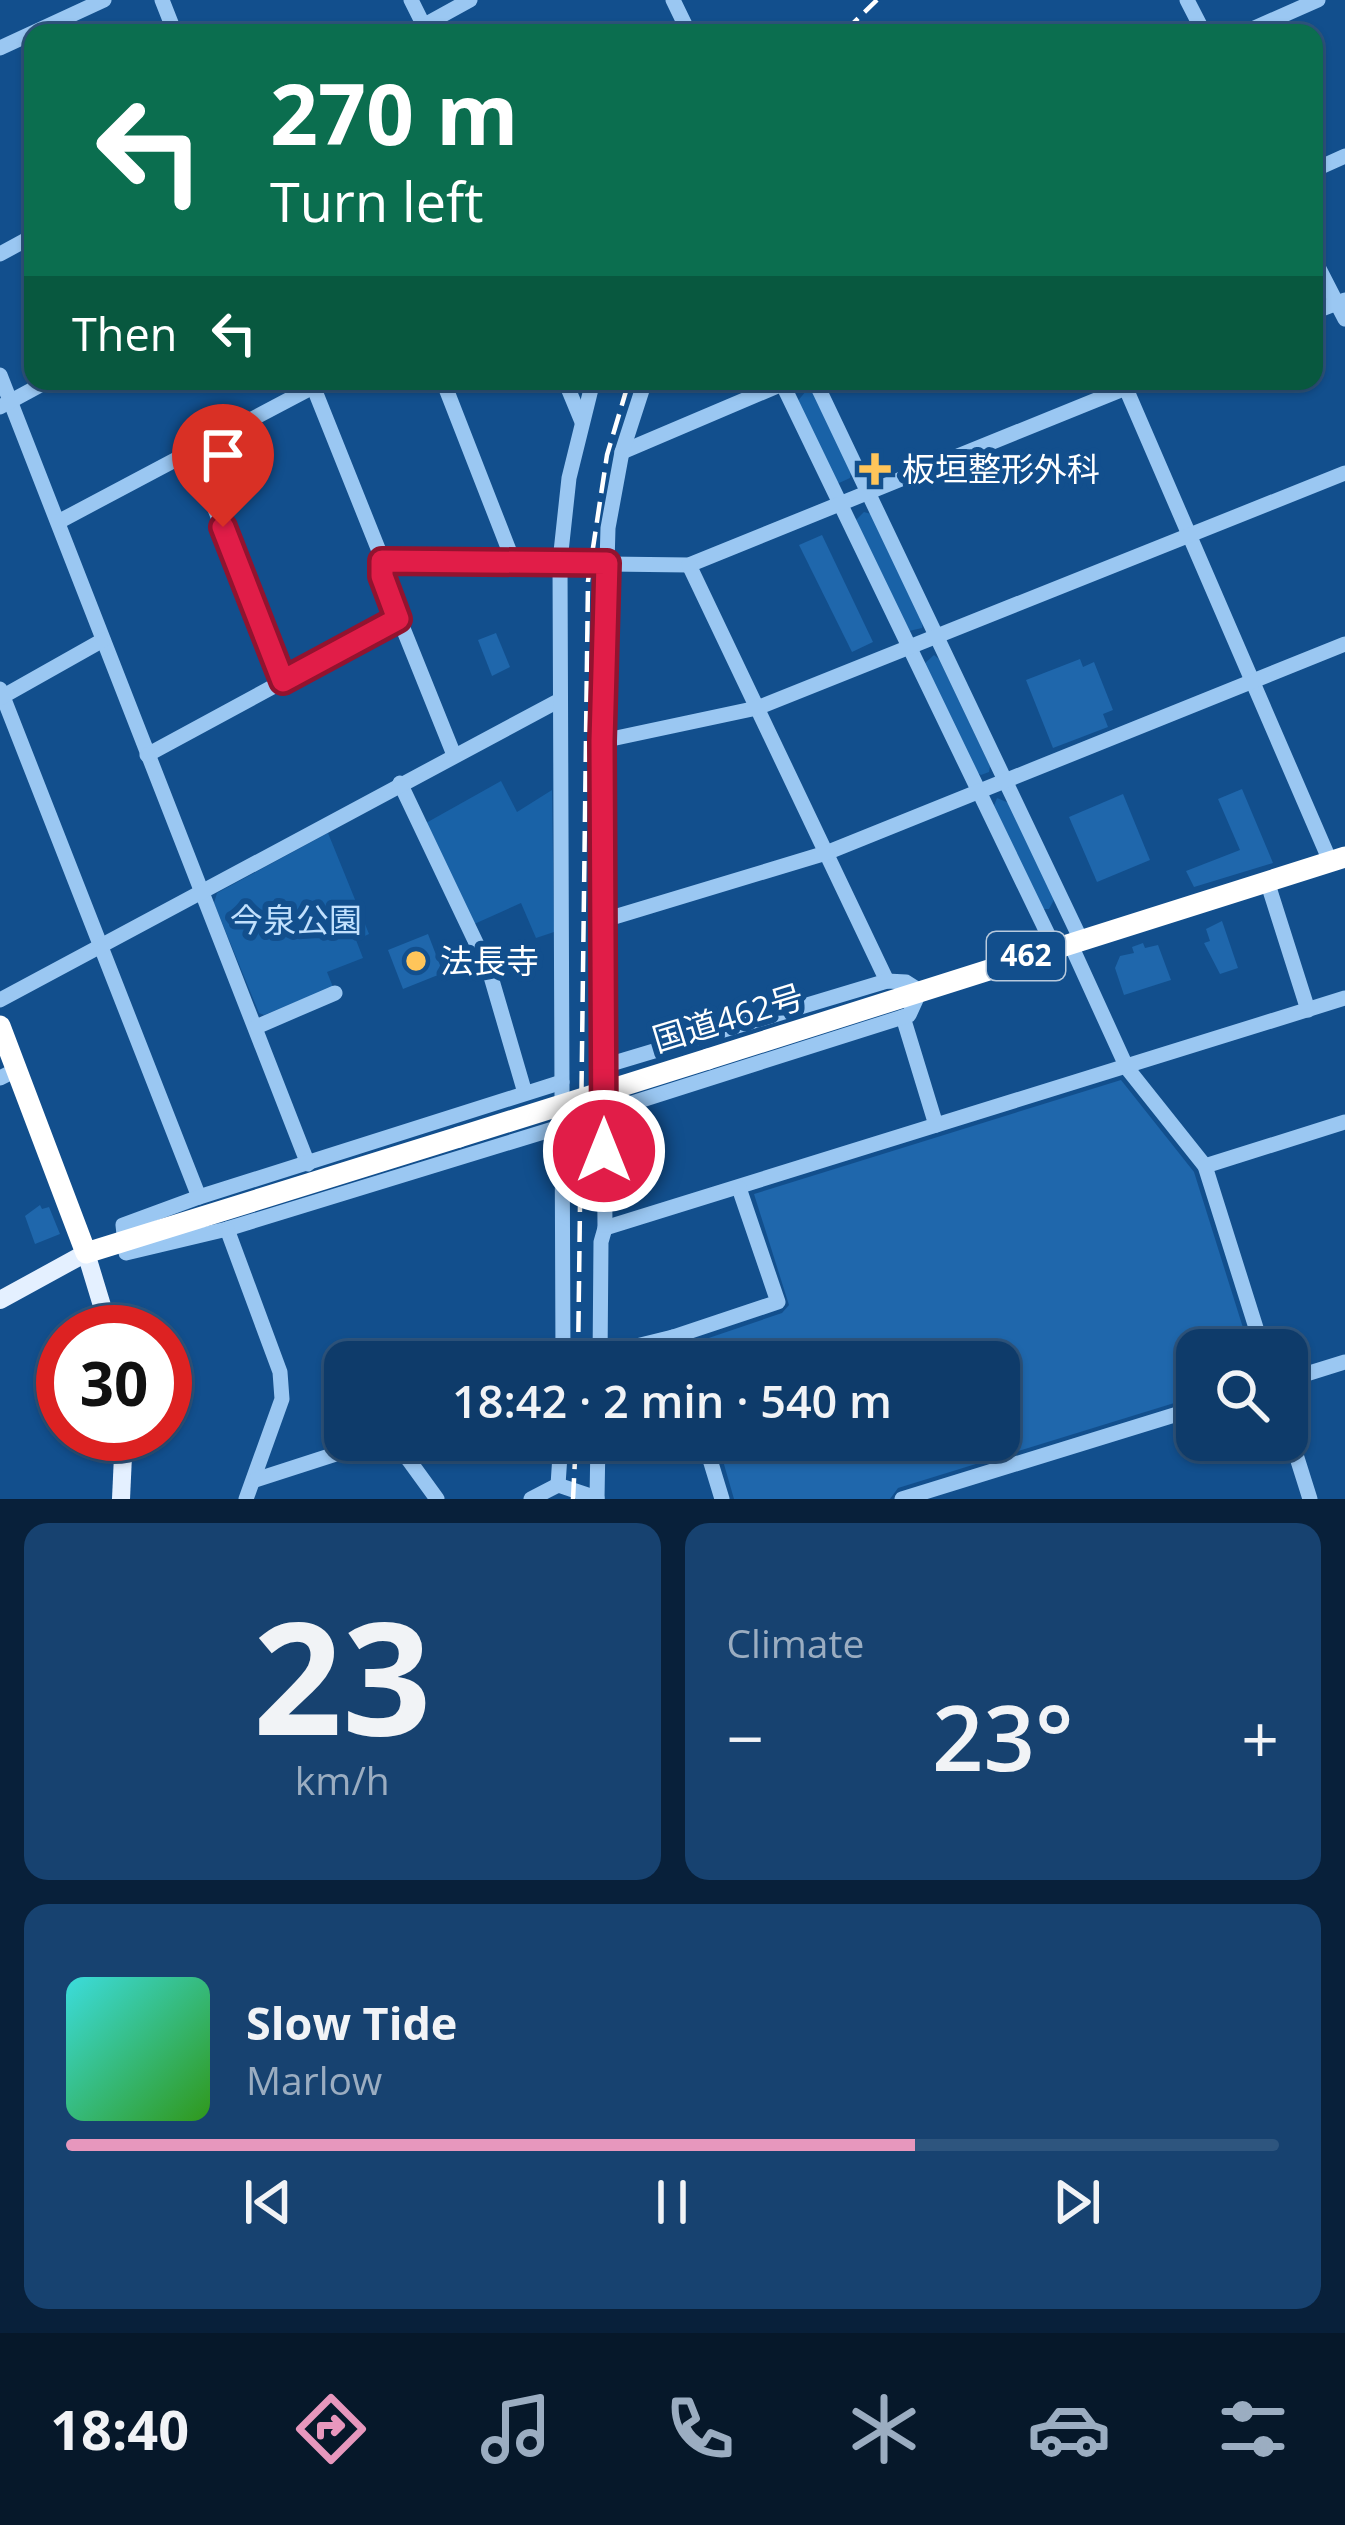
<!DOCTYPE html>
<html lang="en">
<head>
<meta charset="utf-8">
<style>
	:root { --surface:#0e3b6a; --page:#174270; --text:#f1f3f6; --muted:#9badc1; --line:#2e557e; --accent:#e797bd }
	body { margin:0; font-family:"Open Sans","Noto Sans JP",sans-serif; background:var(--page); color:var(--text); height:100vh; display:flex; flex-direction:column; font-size:45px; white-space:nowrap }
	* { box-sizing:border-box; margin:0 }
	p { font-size:39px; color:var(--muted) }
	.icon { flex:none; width:66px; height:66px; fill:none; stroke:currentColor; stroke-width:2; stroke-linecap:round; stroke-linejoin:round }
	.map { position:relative; height:1499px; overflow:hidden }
	.drawer { display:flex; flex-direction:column; gap:24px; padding:24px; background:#08203a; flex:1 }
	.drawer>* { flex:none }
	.hud { position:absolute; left:24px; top:24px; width:1299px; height:366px; border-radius:24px; box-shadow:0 3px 9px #0004,0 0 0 3px var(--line); background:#0b6e4f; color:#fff; overflow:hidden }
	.tools { position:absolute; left:1176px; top:1329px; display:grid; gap:24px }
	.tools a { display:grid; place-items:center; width:132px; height:132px; border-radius:24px; background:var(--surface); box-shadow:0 3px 9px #0004,0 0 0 3px var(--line); font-size:60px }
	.speed { position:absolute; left:36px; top:1305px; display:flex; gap:24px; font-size:60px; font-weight:700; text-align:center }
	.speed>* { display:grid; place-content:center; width:156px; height:156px; border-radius:50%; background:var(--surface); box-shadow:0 3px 9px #0004,0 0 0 3px var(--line); line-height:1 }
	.speed .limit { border:18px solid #d22; background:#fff; color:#111 }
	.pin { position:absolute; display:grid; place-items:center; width:102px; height:102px; color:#fff; margin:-123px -51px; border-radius:50% 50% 50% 0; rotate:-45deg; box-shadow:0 0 12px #0007 }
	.pin .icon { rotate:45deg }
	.me { position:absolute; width:132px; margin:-66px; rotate:0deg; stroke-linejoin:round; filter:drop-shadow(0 0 9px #0008) }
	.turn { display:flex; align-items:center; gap:42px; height:252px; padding:0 48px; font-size:54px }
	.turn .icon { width:156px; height:156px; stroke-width:2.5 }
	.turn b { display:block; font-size:84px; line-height:102px }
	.then { display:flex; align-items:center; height:114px; padding:0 48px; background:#0003; gap:24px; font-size:45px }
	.big { font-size:90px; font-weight:600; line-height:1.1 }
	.drawer .card { flex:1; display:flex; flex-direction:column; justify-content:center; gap:18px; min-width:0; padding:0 42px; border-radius:24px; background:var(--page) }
	.drawer .dial { align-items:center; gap:0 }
	.dial b { font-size:156px; line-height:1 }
	.song { display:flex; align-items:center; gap:36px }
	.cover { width:144px; height:144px; border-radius:18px; background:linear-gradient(135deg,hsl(180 70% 55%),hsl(110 70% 35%)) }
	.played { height:12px; border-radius:6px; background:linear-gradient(90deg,var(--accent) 70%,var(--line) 70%) }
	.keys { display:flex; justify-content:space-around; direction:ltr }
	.heat { display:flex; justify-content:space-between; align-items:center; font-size:66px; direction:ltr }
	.drawer .tiles { flex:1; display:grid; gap:24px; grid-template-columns:1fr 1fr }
	.card:last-child { grid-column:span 2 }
	.trip { position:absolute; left:324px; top:1341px; width:696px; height:120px; border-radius:24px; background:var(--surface); box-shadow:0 3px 9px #0004,0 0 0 3px var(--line); font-weight:600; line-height:120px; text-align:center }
	.tab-bar { display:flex; height:192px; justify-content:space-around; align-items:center; background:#06182a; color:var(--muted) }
	.tab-bar .icon { width:84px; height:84px }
	.tab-bar .current { color:var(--accent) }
	.tab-bar b { font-size:54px; color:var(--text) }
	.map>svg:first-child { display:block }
	.green { fill:#1962a7 }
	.building { fill:#1f67ac }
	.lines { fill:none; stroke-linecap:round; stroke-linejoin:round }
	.minor { stroke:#9ac7f2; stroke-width:15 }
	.major { stroke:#e4f0ff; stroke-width:18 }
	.highway { stroke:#fff; stroke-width:21 }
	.rail { stroke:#fff; stroke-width:4.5; stroke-dasharray:21 9; stroke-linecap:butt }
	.highway-bridge { stroke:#fff; stroke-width:21 }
	.route-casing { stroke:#92132f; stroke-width:30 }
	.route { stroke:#e11d48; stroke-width:21 }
	.poi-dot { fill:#ffc55a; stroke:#124f8d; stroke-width:4.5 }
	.labels { text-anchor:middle; stroke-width:12; stroke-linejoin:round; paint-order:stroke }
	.shield { fill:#124f8d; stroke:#b8cadd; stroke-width:3 }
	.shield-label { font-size:30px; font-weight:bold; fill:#fff }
	.poi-label { font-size:33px; fill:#fff; stroke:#124f8d; text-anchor:start }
	.park-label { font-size:33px; fill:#c1e0fd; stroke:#124f8d }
	.street-label { font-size:33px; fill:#fff; stroke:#124f8d }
</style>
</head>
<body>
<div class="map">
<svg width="1345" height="1499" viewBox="0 0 1345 1499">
	<rect width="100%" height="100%" fill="#124f8d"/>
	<g class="green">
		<polygon points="806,391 813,393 851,471 850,478 839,483 832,478 797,402"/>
		<polygon points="864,512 871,514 923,622 922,628 909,631 856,520"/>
		<polygon points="934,655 939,659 990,766 989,772 981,775 973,770 923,665"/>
		<polygon points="501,781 517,812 552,790 554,932 536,938 521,903 472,925 426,823"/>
		<polygon points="997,798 1009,803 1055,898 1049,909 1043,909 992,811"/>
		<polygon points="328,833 369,934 356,940 363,958 327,972 333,987 264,1015 259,1013 214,903 217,893"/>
	</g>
	<g class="building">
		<polygon points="822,535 873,642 852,652 799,545"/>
		<polygon points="496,633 510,667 492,676 478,640"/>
		<polygon points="1080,659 1083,667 1094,662 1113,710 1103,714 1108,727 1053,748 1026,680"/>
		<polygon points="1242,789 1273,863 1194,887 1186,871 1240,850 1218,799"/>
		<polygon points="1123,794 1150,860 1097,882 1069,817"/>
		<polygon points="1222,921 1238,968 1220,974 1204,943 1210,941 1206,929"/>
		<polygon points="428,934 443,973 403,989 388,950"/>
		<polygon points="1143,943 1145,948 1158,945 1171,980 1124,995 1115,968 1120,956 1134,953 1132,947"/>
		<polygon points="1121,1080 1194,1172 1250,1350 1197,1350 1197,1396 898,1488 890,1499 734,1499 717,1440 999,1440 999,1362 692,1362 688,1345 782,1313 789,1305 754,1194"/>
		<polygon points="40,1205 42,1209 49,1207 60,1234 35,1244 25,1216"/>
	</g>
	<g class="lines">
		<g class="minor">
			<polyline points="162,0 175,33"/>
			<polyline points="411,0 426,30"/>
			<polyline points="673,0 689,33"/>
			<polyline points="1187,0 1204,33"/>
			<polyline points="410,33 470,0"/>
			<polyline points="1243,33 1318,0"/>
			<polyline points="0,48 104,0"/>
			<polyline points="1314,170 1345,156"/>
			<polyline points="0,254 33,236"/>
			<polyline points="1314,259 1345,319"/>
			<polyline points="1314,312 1345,300"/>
			<polyline points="0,375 308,1164"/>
			<polyline points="311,381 383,561 382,576 454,755"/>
			<polyline points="443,381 514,563"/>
			<polyline points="565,381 582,422"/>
			<polyline points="781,381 1054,947"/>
			<polyline points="815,381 1081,940"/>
			<polyline points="1124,384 1330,861"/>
			<polyline points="0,407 48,381"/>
			<polyline points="192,451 283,681"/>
			<polyline points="622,452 789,381"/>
			<polyline points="58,522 324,381"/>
			<polyline points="383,561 689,565 1143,381"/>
			<polyline points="689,565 887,981"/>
			<polyline points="0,689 199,1197"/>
			<polyline points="0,698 103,640"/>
			<polyline points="602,741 757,708 1345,473"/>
			<polyline points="147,755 398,619"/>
			<polyline points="400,783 489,970 525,1093"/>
			<polyline points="1267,881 1308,1010"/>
			<polyline points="601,921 826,853 1345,644"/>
			<polyline points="1070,943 1127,1068 1205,1166 1263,1350"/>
			<polyline points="0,1000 558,701"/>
			<polyline points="903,1017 936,1125"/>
			<polyline points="256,1027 335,993"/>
			<polyline points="0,1078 16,1070"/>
			<polyline points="562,1082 199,1197 123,1225 126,1253 227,1229 563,1126"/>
			<polyline points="604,1112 909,1015 920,991 906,982 887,981 604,1066"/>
			<polyline points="1205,1166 1345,1122"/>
			<polyline points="605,1228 1345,998"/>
			<polyline points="227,1229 280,1372 282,1399 246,1499"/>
			<polyline points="673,1337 680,1362"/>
			<polyline points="600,1355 673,1337 778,1302 739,1188"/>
			<polyline points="563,1362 560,561 569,478 593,381"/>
			<polyline points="600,1362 601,1242 605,1228 602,741 608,528 622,452 645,381"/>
			<polyline points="1287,1380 1345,1362"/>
			<polyline points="1287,1426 1310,1499"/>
			<polyline points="384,1440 408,1459 437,1499"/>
			<polyline points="704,1440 722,1499"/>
			<polyline points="255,1480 379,1440"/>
			<polyline points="558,1485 561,1440"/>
			<polyline points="531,1499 558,1485 597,1498"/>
			<polyline points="597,1499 598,1440"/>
			<polyline points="902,1499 1197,1408"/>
		</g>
		<g class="major">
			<polyline points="0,1300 86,1253 110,1332"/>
			<polyline points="121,1499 124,1434"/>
		</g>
		<g class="highway">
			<polyline points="0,1026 86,1253 459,1137"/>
			<polyline points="708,1059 1345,857"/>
		</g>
		<g class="rail">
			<polyline points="843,33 877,0"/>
			<polyline points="578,1362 588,581 607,455 629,381"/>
			<polyline points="573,1499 576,1440"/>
		</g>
		<polyline class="highway-bridge" points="459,1137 708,1059"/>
	</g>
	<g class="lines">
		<defs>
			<polyline id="route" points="223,527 283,681 398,619 382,576 382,561 607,563 602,741 604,1151"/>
		</defs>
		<use href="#route" class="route-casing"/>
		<use href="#route" class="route"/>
	</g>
	<g class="poi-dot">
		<path d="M869 451h12v12h12v12h-12v12h-12v-12h-12v-12h12z"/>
		<circle cx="416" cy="961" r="12"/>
	</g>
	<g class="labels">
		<rect class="shield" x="987" y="932" width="78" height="48" rx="9"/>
		<g class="shield-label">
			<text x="1026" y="966">462</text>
		</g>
		<g class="poi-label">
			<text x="902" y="481">板垣整形外科</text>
			<text x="440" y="973">法長寺</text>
		</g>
		<g class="park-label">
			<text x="296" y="932">今泉公園</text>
		</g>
		<g class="street-label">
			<text transform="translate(728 1018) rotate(-17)" y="12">国道462号</text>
		</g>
	</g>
</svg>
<div class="tools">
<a><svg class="icon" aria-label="search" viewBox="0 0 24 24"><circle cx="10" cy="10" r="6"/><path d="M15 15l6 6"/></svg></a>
</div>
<div class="speed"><div class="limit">30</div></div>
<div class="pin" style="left:223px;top:527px;background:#d93025"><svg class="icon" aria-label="arrive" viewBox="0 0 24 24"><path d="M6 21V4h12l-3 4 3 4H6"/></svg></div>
<svg class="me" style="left:604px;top:1151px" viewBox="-20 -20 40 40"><circle r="17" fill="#e11d48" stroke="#fff" stroke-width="3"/><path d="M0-11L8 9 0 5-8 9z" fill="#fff"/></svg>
<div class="trip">18:42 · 2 min · 540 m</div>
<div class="hud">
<div class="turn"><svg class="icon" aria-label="left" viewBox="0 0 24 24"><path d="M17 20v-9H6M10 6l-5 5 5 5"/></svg><div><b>270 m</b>Turn left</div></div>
<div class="then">Then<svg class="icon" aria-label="left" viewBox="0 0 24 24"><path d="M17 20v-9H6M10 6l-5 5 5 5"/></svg></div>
</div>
</div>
<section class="drawer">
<div class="tiles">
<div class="card dial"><b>23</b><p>km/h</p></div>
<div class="card"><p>Climate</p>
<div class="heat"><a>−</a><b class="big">23°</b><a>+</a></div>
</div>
<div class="card">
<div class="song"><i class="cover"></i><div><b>Slow Tide</b><p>Marlow</p></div></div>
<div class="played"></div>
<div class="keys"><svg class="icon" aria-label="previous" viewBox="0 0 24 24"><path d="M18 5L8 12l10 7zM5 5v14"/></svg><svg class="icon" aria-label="pause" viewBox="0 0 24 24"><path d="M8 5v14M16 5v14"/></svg><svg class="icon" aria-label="next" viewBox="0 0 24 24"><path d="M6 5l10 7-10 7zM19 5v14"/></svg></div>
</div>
</div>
</section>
<nav class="tab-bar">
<b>18:40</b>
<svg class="icon current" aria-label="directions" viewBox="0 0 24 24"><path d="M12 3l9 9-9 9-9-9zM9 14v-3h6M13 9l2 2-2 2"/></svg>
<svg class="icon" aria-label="music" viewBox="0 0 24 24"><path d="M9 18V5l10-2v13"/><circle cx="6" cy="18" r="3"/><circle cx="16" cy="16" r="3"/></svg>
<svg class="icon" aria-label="phone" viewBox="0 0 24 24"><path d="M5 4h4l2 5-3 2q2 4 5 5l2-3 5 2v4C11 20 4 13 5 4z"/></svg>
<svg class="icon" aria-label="climate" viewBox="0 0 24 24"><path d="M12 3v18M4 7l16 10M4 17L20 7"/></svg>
<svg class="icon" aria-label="car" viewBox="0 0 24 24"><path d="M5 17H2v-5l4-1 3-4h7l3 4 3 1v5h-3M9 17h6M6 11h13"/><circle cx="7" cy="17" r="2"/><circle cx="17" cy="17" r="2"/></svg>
<svg class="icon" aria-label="filters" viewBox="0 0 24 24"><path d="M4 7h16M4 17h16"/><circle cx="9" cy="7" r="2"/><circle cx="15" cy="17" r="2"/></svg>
</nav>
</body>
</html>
